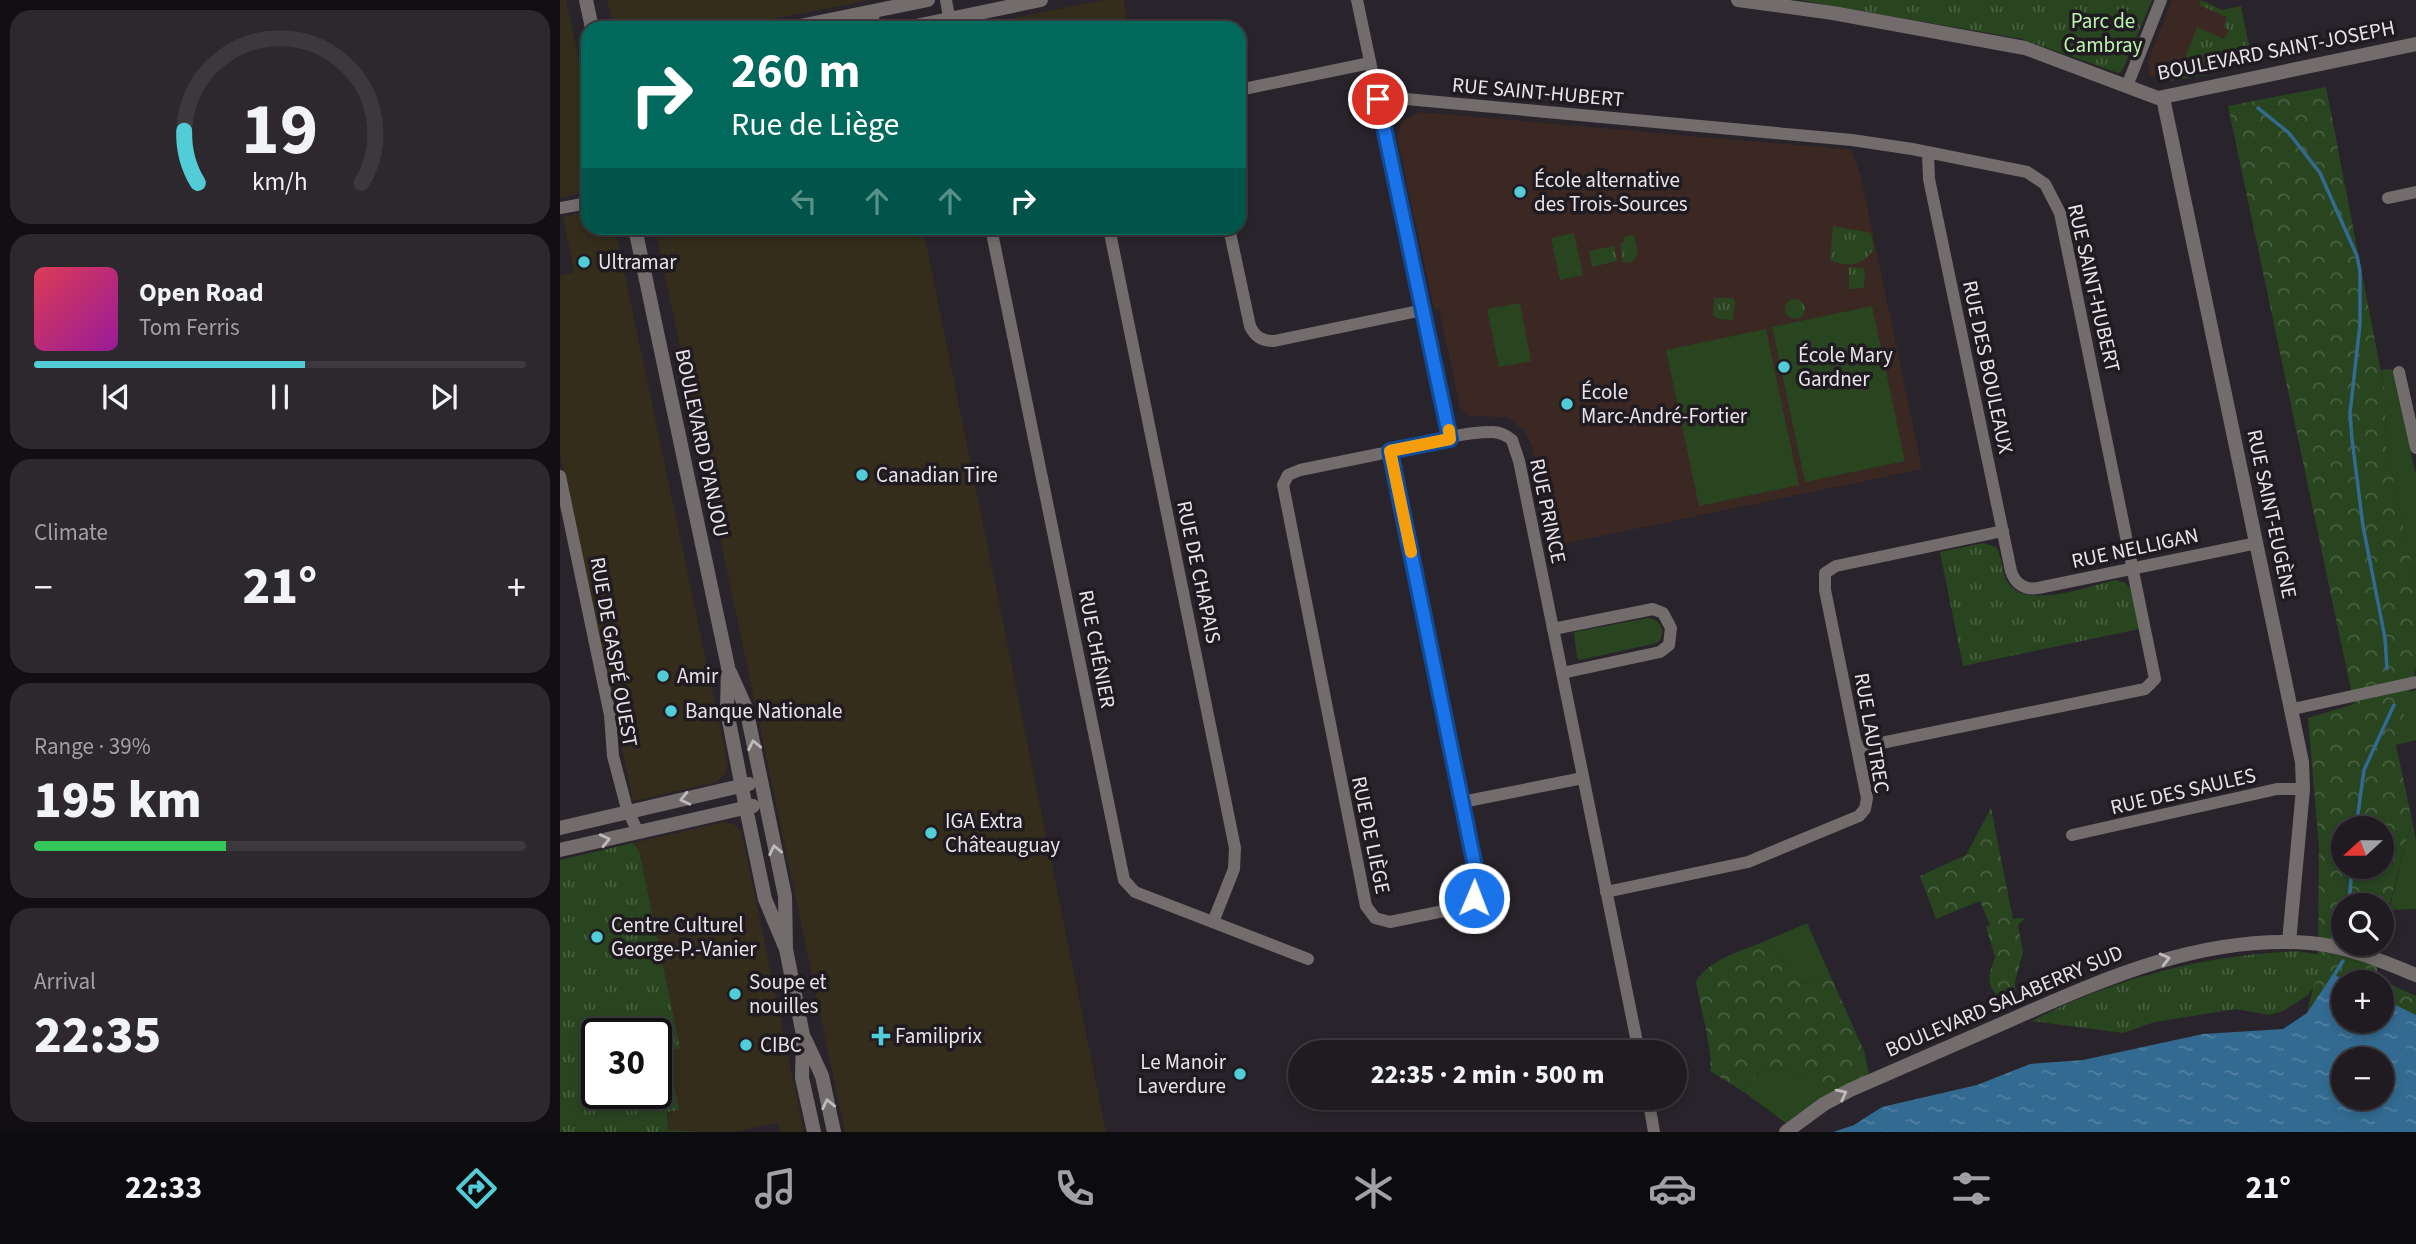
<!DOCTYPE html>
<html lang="en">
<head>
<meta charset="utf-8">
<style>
	:root { --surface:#1f1b20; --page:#2c282d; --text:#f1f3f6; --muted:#a1a1a5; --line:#3c393e; --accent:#52ccd6 }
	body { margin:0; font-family:"Source Sans 3",sans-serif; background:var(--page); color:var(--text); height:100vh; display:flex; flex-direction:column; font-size:26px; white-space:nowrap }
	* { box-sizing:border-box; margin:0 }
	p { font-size:23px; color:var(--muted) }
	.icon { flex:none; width:38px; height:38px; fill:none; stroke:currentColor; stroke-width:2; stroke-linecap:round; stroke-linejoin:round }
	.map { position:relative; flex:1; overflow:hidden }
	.drawer { display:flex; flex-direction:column; gap:10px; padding:10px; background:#110f12; width:560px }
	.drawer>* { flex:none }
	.guide { position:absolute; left:21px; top:21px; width:665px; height:214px; border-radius:21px; box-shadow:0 4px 10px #0003,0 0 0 2px var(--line); background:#00695c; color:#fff; overflow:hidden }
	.needle { width:46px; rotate:249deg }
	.fabs { position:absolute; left:1771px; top:816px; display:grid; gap:14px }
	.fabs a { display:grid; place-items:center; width:63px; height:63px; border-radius:50%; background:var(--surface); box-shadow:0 4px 10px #0003,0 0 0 2px var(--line); font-size:35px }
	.speed { position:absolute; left:21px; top:1018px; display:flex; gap:14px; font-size:35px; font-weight:700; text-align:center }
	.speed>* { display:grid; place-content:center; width:91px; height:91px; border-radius:50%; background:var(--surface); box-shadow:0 4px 10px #0003,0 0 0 2px var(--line); line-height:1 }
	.speed .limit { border:4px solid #111; border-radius:10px; background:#fff; color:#111 }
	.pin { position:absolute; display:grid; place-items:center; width:60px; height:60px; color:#fff; margin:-30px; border:4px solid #fff; border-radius:50%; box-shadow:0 2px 7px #0007 }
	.me { position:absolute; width:77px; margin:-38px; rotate:1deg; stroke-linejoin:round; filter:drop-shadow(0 0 5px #0008) }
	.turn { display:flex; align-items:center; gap:24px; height:147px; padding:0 35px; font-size:32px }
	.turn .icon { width:91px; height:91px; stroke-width:2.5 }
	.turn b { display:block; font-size:49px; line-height:60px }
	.lanes { display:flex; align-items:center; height:66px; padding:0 35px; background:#0003; justify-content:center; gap:35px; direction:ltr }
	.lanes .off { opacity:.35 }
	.big { font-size:52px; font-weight:800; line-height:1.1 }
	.drawer .tile { flex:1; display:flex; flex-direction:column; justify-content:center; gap:10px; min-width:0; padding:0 24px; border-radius:21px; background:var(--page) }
	.drawer .dial { align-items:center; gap:0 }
	.dial svg { height:182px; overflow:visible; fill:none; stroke:var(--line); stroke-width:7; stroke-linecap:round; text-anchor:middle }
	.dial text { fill:var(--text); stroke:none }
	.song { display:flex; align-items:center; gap:21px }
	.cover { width:84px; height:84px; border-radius:10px; background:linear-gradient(135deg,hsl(350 70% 55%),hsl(300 70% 35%)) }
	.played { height:7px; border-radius:4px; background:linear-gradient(90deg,var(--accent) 55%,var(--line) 55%) }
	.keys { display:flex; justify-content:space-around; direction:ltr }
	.heat { display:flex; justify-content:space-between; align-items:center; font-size:38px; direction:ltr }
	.charge { height:10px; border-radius:5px; background:linear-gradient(90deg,#34c759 39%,var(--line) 0) }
	.trip { position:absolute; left:728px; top:1040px; width:399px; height:70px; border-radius:35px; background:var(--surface); box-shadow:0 4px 10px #0003,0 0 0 2px var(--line); font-weight:800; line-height:70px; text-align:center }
	.tab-bar { display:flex; height:112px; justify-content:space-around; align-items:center; background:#0c0b0d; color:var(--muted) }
	.tab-bar .icon { width:49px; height:49px }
	.tab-bar .on { color:var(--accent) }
	.tab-bar b { font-size:32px; color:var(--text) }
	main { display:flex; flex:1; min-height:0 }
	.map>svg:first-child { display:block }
	.commercial { fill:#342d1c }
	.education { fill:#3b2823 }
	.grass { fill:#284520 }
	.forest { fill:url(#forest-crowns); fill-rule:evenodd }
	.park { fill:url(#park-tufts); fill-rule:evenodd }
	.water { fill:url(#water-ripples); fill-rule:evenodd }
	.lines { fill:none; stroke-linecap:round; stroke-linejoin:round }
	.stream { stroke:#336a91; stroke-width:3.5 }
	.minor { stroke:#726d6c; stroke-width:12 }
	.tertiary { stroke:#726d6c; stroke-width:14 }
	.oneway { stroke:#bfbabd }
	.route-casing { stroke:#114b97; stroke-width:18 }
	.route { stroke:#1a73e8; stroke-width:12 }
	.slow { stroke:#f59e0b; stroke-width:12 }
	.poi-dot { fill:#52ccd6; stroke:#201b21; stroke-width:2.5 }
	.labels { text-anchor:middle; stroke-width:7; stroke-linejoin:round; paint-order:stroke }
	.park-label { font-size:21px; fill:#bcf6ac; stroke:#201b21 }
	.street-label { font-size:21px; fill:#e8e4e9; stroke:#201b21 }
	.poi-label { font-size:21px; fill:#e8e4e9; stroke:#201b21; text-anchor:start }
</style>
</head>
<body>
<main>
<section class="drawer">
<div class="tile dial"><svg viewBox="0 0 100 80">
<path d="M14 69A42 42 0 1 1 86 69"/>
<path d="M14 69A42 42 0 0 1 8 46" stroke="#52ccd6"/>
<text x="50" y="56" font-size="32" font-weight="700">19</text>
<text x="50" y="72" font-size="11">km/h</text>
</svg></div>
<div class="tile">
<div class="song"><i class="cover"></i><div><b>Open Road</b><p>Tom Ferris</p></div></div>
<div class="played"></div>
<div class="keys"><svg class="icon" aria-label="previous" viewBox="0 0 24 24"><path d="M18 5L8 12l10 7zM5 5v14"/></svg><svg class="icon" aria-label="pause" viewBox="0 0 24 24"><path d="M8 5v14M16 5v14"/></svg><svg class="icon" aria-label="next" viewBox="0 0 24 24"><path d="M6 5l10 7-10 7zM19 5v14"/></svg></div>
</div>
<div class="tile"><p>Climate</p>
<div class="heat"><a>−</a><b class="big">21°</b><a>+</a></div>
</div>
<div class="tile"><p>Range · 39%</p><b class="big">195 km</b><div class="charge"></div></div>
<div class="tile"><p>Arrival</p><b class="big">22:35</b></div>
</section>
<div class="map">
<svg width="1856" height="1132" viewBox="0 0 1856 1132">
	<defs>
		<pattern id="forest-crowns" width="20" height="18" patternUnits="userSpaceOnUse" patternTransform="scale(1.75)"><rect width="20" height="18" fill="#284520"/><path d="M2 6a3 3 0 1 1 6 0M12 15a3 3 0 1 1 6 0" fill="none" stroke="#476040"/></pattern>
		<pattern id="park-tufts" width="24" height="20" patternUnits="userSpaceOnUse" patternTransform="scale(1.75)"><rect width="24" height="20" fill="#284520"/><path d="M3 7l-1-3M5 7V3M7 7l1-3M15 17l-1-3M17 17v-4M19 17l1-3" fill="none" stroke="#476040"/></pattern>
		<pattern id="water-ripples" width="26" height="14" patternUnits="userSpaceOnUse" patternTransform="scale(1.75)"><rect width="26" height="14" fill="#336a91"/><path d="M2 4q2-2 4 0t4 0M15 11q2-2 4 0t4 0" fill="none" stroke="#517fa0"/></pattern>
	</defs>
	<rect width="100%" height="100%" fill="#29242b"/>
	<g class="commercial">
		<polygon points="0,0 6,0 28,103 28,192 0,198"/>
		<polygon points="47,0 310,0 166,28 53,28"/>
		<polygon points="543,0 563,0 569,28 406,28"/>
		<polygon points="28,211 28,228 55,228 168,765 165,775 156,782 73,801 0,455 0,276 14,272 3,217"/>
		<polygon points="95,228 363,228 546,1132 285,1132"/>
		<polygon points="164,822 175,825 182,834 244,1132 220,1132 218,1123 174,1132 108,1131 107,1112 119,1110 108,1051 119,1048 76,845 73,843"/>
	</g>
	<g class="education">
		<polygon points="1612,0 1641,0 1662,10 1681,6 1692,60 1645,69 1619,64 1590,78 1588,62"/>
		<polygon points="860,112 1291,150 1300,173 1362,469 993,546 972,446 965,431 948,417 909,416 900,407 879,308 874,309 837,138 841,122"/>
	</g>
	<g class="grass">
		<polygon points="1619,69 1647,75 1597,83"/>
		<polygon points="1014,233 1023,275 1000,280 991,238"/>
		<polygon points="960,303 971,361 939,367 927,309"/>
		<polygon points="1312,306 1345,461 1245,482 1212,327"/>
		<polygon points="1206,329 1239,485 1139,506 1106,350"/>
		<polygon points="1832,369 1856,475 1856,584 1826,446 1825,394 1821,370"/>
		<path d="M1088,618C1102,619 1107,634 1097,643L1020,660L1017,658L1014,632Z"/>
		<polygon points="1856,690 1856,740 1836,745 1849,692"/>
		<polygon points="1852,820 1856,840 1856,909 1829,910"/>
		<polygon points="1247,923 1270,975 1243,984 1219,957 1210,939"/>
		<polygon points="1203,1067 1245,1074 1257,1086 1309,1074 1227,1124 1184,1092"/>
	</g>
	<g class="forest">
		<path d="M1766,87L1825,393L1826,446L1856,584V668L1836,745L1852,820L1822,933V905H1783V943H1819L1817,974L1825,982L1856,996V1015L1822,998V982H1788L1773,974L1747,1013L1758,967L1759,847L1748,718L1794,704L1668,106ZM1783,828H1822V866H1783Z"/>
		<path d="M1431,808L1453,919L1465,918L1458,925L1463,952L1455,982L1456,1001L1447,1005C1427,987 1426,982 1435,957L1426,927L1430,925L1420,901L1376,919L1360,876L1406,855Z"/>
		<path d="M1210,939L1219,957L1243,984L1270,975L1304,1051L1309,1074L1262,1095L1245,1074L1203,1067L1184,1092L1150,1071C1154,1056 1139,1001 1136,982C1147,959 1188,949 1210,939Z"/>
	</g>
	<g class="park">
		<polygon points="1240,0 1592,0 1562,71 1558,73 1462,39"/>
		<polygon points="1641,0 1662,10 1681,6 1690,52 1638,63 1624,61 1637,27 1664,39 1669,30 1664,27 1667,17 1639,5"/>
		<path d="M1273,226L1311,233L1314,249C1302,266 1289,268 1270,260Z"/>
		<polygon points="1074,235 1078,255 1070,263 1063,262 1060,244 1064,242 1064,237"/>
		<polygon points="1054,246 1057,261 1032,267 1029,251"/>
		<polygon points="1289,267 1303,268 1305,271 1304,288 1289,289"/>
		<polygon points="1154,298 1173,298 1175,302 1173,320 1159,319 1153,315"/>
		<circle cx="1235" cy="309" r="10"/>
		<path d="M1423,543L1436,547C1443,558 1441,572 1448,583C1466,610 1529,586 1556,580L1566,583L1572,593L1579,629L1403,666L1380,552Z"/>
		<path d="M73,843L79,851L120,1048L108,1051L119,1110L107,1112L108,1130L140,1132H0V860ZM96,1034V1094H37V1034Z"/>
		<path d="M1737,951L1772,957L1748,995L1723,1011L1709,1015L1676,1009L1595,1022L1563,1033L1472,1021C1556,977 1642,956 1737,951Z"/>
	</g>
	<path class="water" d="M1773,974L1788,982H1783V1020H1822V998L1856,1015V1132H1273L1294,1125L1322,1107L1417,1085L1470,1064L1523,1060L1643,1034L1723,1029L1747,1013ZM1783,1059H1822V1097H1783Z"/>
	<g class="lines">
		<g class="stream">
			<polyline points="1698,108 1729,133 1760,173 1797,256 1800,271 1800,324 1790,413 1792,439 1803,526 1825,638 1827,669"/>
			<polyline points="1796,828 1804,770 1834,705"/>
			<polyline points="1789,905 1792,866"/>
			<polyline points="1773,977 1783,961"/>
		</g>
		<g class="minor">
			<polyline points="386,0 391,28"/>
			<polyline points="797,0 890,439"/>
			<polyline points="1567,86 1601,0"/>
			<polyline points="679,90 810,63"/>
			<polyline points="818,99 835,98 1292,140 1352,149 1467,172 1485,184 1500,213 1595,679 1585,689 1297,748"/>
			<path d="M1368,153L1369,179L1451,571C1455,584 1465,590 1478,588L1697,543"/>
			<polyline points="1828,198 1856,192"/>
			<polyline points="0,208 28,203"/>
			<polyline points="431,228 564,880 575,892 748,959"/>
			<polyline points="549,228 675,848 674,869 653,922"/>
			<path d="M669,228L690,326C695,337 702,341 714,341L863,310"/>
			<polyline points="1839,372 1856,448"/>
			<path d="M830,451L917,887L914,898L903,907L830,922L815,918L806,906L723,485L728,475L740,470L819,454C853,446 898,432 932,432C940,432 946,435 952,440L959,461L1079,1052"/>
			<polyline points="0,476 50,715 53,756 67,809 78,832"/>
			<polyline points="993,629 1093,609 1103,613 1111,628 1109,645 1100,652 1002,673"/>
			<polyline points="1733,709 1856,682"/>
			<polyline points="902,802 1023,778"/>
			<polyline points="1512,835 1717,789 1743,789"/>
			<polyline points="1046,892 1188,862 1299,816 1305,809 1307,798 1265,590 1265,573 1276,566 1443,531"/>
			<polyline points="1088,1097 1094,1132"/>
		</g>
		<g class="tertiary">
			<polyline points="26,0 32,28"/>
			<polyline points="1178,0 1273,13 1465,48 1598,98 1856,44"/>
			<polyline points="311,12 314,28"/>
			<polyline points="230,28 368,0"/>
			<polyline points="346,28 481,0"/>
			<polyline points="1603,98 1742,762 1743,789 1729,942"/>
			<polyline points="75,228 168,667 167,711 186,808 205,899 226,949"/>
			<polyline points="170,672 186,708 225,896 226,949 243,1035 242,1078 254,1132"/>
			<polyline points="0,828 189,784"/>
			<polyline points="0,850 193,806"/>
			<polyline points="245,1039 262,1076 274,1132"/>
			<path d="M1226,1132L1264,1104L1290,1090C1342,1067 1394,1045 1446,1022C1541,980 1642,934 1750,943C1787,946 1822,961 1856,975"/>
		</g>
	</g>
	<defs><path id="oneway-chevron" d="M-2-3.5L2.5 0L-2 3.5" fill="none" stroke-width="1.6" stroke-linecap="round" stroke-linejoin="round" transform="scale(1.75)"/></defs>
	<g class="oneway">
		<use href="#oneway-chevron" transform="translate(194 745) rotate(-102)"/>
		<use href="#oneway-chevron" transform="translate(125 799) rotate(167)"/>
		<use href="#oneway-chevron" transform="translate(45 840) rotate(-13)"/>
		<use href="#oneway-chevron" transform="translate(215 850) rotate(-102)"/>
		<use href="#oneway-chevron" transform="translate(1605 959) rotate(-14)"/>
		<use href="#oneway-chevron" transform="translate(1282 1094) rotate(-27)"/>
		<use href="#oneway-chevron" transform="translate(268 1104) rotate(-102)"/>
	</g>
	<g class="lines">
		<defs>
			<polyline id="route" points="818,99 890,439 830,451 918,881 914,898"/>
		</defs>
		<use href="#route" class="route-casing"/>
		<use href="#route" class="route"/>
		<polyline class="slow" points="851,552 830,451 890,439 889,430"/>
	</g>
	<g class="poi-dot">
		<circle cx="960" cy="192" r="7"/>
		<circle cx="24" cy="262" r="7"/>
		<circle cx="1224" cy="367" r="7"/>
		<circle cx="1007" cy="404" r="7"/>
		<circle cx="302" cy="475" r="7"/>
		<circle cx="103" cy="676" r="7"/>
		<circle cx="111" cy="711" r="7"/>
		<circle cx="371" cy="833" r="7"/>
		<circle cx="37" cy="937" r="7"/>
		<circle cx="175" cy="994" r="7"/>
		<path d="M317.5 1025.5h7v7h7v7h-7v7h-7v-7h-7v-7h7z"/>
		<circle cx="186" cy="1045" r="7"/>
		<circle cx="680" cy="1074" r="7"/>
	</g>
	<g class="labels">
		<g class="park-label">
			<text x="1543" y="28">Parc de<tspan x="1543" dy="24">Cambray</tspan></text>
		</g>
		<g class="street-label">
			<text transform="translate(1716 50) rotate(-11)" y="7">BOULEVARD SAINT-JOSEPH</text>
			<text transform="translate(978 92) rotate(5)" y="7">RUE SAINT-HUBERT</text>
			<text transform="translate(1534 288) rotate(77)" y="7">RUE SAINT-HUBERT</text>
			<text transform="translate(1428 367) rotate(78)" y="7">RUE DES BOULEAUX</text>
			<text transform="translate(142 443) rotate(78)" y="7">BOULEVARD D'ANJOU</text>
			<text transform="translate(988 511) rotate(78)" y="7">RUE PRINCE</text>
			<text transform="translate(1712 514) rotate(78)" y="7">RUE SAINT-EUGÈNE</text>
			<text transform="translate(1575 548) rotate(-12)" y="7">RUE NELLIGAN</text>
			<text transform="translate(639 572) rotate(78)" y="7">RUE DE CHAPAIS</text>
			<text transform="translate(537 649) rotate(79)" y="7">RUE CHÉNIER</text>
			<text transform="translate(54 652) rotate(80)" y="7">RUE DE GASPÉ OUEST</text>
			<text transform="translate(1312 733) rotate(80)" y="7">RUE LAUTREC</text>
			<text transform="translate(1623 791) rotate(-13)" y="7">RUE DES SAULES</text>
			<text transform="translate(811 835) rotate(78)" y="7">RUE DE LIÈGE</text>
			<text transform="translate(1444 1001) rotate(-23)" y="7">BOULEVARD SALABERRY SUD</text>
		</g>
		<g class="poi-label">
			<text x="974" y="187">École alternative<tspan x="974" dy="24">des Trois-Sources</tspan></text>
			<text x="38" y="269">Ultramar</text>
			<text x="1238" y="362">École Mary<tspan x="1238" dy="24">Gardner</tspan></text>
			<text x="1021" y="399">École<tspan x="1021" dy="24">Marc-André-Fortier</tspan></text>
			<text x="316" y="482">Canadian Tire</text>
			<text x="117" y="683">Amir</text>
			<text x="125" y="718">Banque Nationale</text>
			<text x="385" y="828">IGA Extra<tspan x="385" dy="24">Châteauguay</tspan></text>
			<text x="51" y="932">Centre Culturel<tspan x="51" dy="24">George-P.-Vanier</tspan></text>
			<text x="189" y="989">Soupe et<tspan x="189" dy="24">nouilles</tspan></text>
			<text x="335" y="1043">Familiprix</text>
			<text x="200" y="1052">CIBC</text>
			<text x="666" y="1069" text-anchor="end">Le Manoir<tspan x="666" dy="24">Laverdure</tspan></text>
		</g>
	</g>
</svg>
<div class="fabs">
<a><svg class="needle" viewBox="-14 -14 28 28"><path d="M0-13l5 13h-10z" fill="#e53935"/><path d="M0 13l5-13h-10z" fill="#a1a1a5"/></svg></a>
<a><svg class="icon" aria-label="search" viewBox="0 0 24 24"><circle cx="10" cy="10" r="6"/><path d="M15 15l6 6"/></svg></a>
<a>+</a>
<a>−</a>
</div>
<div class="speed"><div class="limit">30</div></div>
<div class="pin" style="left:818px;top:99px;background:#d93025"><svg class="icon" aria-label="arrive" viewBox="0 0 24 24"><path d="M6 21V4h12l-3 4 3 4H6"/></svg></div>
<svg class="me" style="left:914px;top:898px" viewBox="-20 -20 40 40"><circle r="17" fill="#1a73e8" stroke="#fff" stroke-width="3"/><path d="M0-11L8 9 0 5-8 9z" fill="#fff"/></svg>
<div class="trip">22:35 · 2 min · 500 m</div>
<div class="guide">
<div class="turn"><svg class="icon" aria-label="right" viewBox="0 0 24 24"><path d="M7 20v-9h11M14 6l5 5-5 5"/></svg><div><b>260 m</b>Rue de Liège</div></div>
<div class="lanes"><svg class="icon off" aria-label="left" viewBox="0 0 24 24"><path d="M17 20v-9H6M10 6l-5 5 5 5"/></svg><svg class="icon off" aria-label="ahead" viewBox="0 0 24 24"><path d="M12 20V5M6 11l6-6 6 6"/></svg><svg class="icon off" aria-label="ahead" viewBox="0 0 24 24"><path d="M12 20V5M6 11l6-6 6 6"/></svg><svg class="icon" aria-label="right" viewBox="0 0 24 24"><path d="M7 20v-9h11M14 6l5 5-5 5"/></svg></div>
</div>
</div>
</main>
<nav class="tab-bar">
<b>22:33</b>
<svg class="icon on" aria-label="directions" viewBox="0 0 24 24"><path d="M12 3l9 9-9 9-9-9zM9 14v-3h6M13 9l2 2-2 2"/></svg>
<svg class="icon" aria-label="music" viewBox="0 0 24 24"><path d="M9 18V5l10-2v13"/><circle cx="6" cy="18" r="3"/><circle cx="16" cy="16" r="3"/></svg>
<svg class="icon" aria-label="phone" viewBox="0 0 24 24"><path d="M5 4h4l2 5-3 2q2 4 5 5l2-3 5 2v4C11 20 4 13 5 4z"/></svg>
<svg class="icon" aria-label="climate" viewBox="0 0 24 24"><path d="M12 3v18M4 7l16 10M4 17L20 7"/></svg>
<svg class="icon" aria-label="car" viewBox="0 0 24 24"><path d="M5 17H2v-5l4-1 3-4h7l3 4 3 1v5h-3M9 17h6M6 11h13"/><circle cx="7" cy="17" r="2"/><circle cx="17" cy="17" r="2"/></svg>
<svg class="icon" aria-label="filters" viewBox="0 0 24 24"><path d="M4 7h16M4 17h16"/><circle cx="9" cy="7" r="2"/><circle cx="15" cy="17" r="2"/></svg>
<b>21°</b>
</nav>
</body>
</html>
